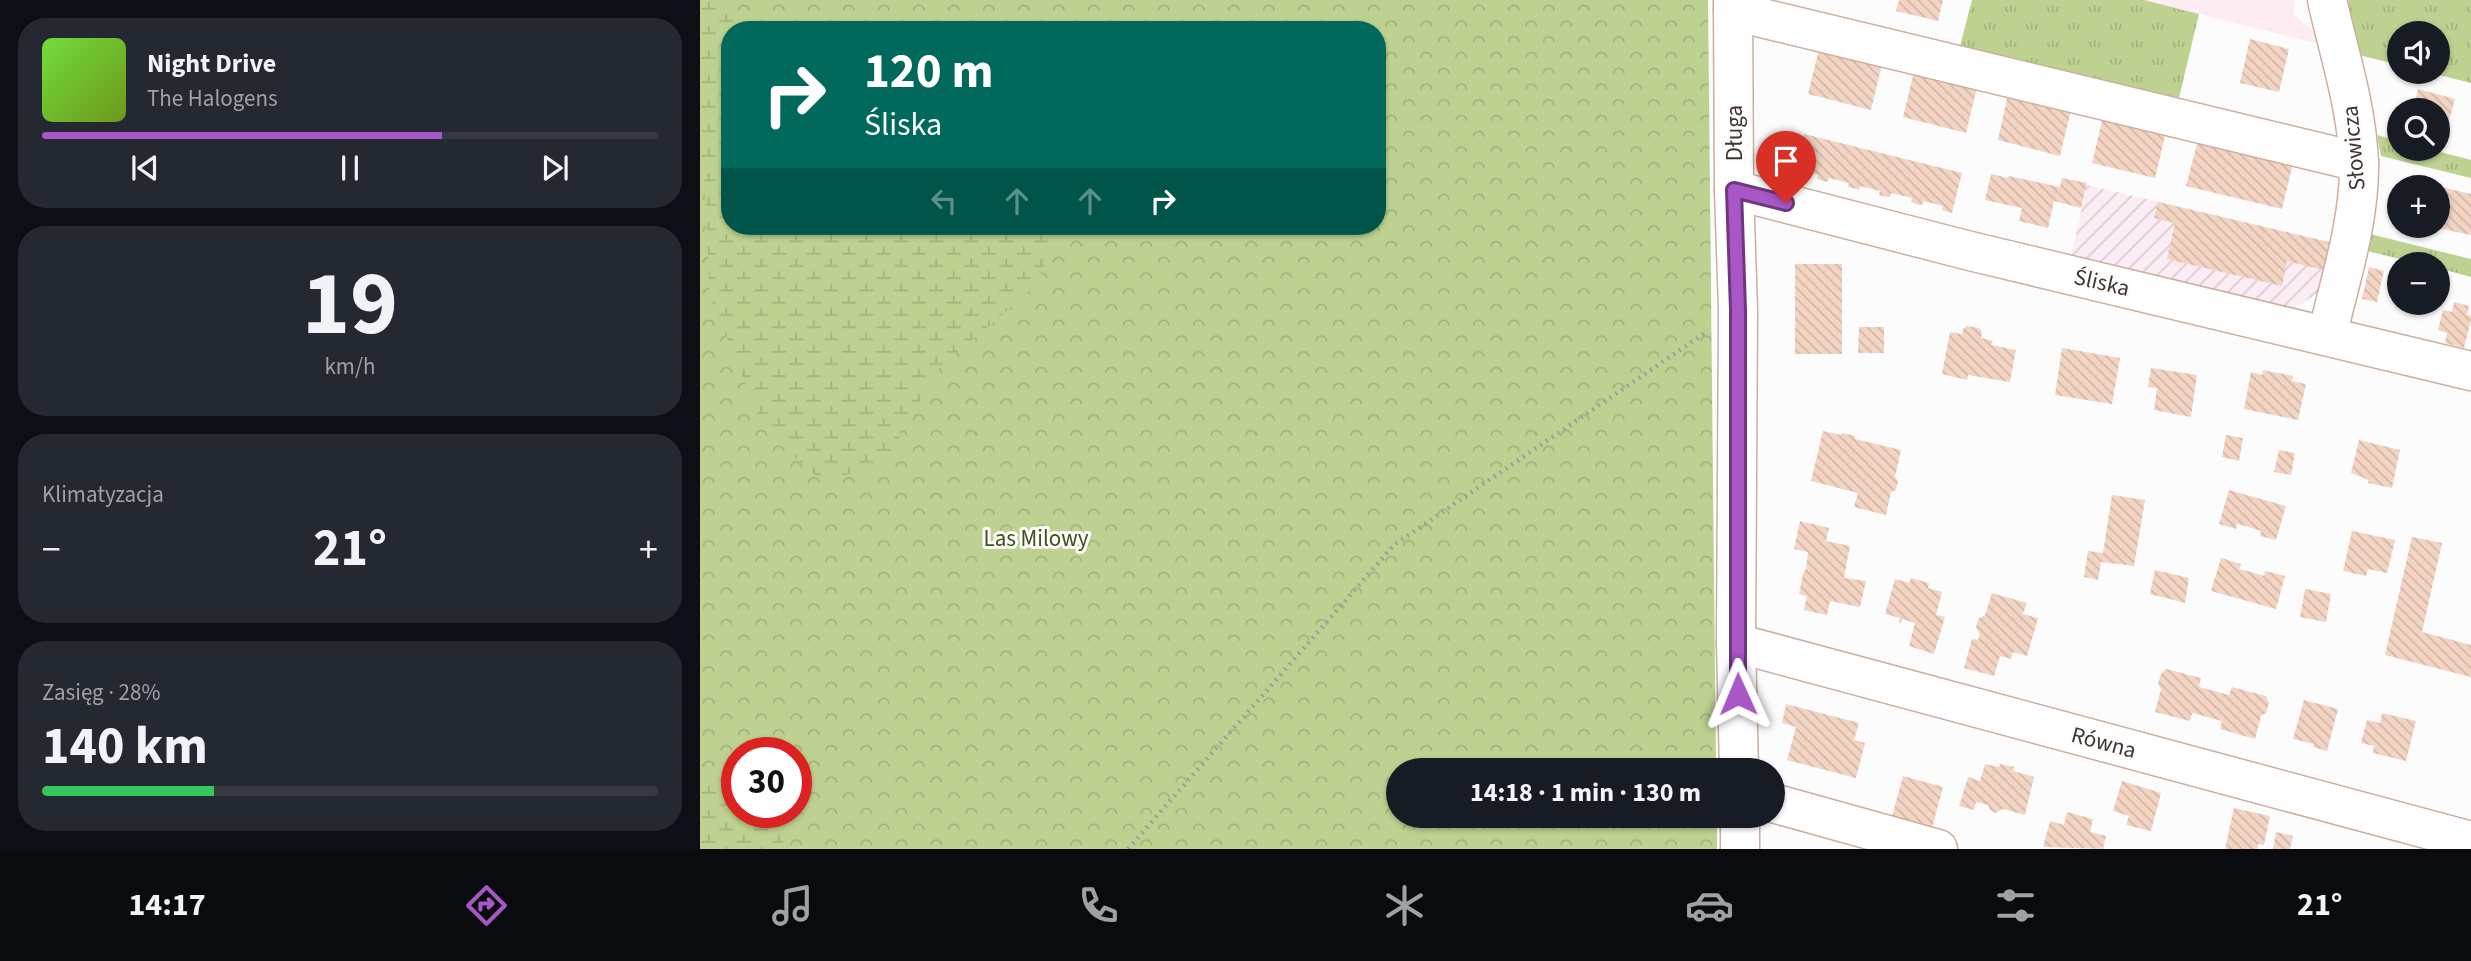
<!DOCTYPE html>
<html lang="pl">
<head>
<meta charset="utf-8">
<style>
	:root { --surface:#171b24; --page:#242831; --text:#f1f3f6; --muted:#9ea1a6; --line:#363941; --accent:#a956c6 }
	body { margin:0; font-family:"Source Sans 3",sans-serif; background:var(--page); color:var(--text); height:100vh; display:flex; flex-direction:column; font-size:26px; white-space:nowrap }
	* { box-sizing:border-box; margin:0 }
	p { font-size:23px; color:var(--muted) }
	.icon { flex:none; width:38px; height:38px; fill:none; stroke:currentColor; stroke-width:2; stroke-linecap:round; stroke-linejoin:round }
	.map { position:relative; flex:1; overflow:hidden }
	.panel { display:flex; flex-direction:column; gap:18px; padding:18px; background:#0d0f14; width:700px }
	.panel>* { flex:none }
	.guide { position:absolute; left:21px; top:21px; width:665px; height:214px; border-radius:28px; box-shadow:0 2px 5px #0004; background:#00695c; color:#fff; overflow:hidden }
	.controls { position:absolute; left:1687px; top:21px; display:grid; gap:14px }
	.controls a { display:grid; place-items:center; width:63px; height:63px; border-radius:50%; background:var(--surface); box-shadow:0 2px 5px #0004; font-size:35px }
	.speed { position:absolute; left:21px; top:737px; display:flex; gap:14px; font-size:35px; font-weight:700; text-align:center }
	.speed>* { display:grid; place-content:center; width:91px; height:91px; border-radius:50%; background:var(--surface); box-shadow:0 2px 5px #0004; line-height:1 }
	.speed .limit { border:10px solid #d22; background:#fff; color:#111 }
	.pin { position:absolute; display:grid; place-items:center; width:60px; height:60px; color:#fff; margin:-72px -30px; border-radius:50% 50% 50% 0; rotate:-45deg; box-shadow:0 0 7px #0007 }
	.pin .icon { rotate:45deg }
	.me { position:absolute; width:77px; margin:-38px; rotate:359deg; stroke-linejoin:round; filter:drop-shadow(0 0 5px #0008) }
	.turn { display:flex; align-items:center; gap:24px; height:147px; padding:0 28px; font-size:32px }
	.turn .icon { width:91px; height:91px; stroke-width:2.5 }
	.turn b { display:block; font-size:49px; line-height:60px }
	.lanes { display:flex; align-items:center; height:66px; padding:0 28px; background:#0003; justify-content:center; gap:35px; direction:ltr }
	.lanes .off { opacity:.35 }
	.big { font-size:52px; font-weight:700; line-height:1.1 }
	.panel .widget { flex:1; display:flex; flex-direction:column; justify-content:center; gap:10px; min-width:0; padding:0 24px; border-radius:28px; background:var(--page) }
	.panel .dial { align-items:center; gap:0 }
	.dial b { font-size:91px; line-height:1 }
	.song { display:flex; align-items:center; gap:21px }
	.cover { width:84px; height:84px; border-radius:10px; background:linear-gradient(135deg,hsl(100 70% 55%),hsl(80 70% 35%)) }
	.played { height:7px; border-radius:4px; background:linear-gradient(90deg,var(--accent) 65%,var(--line) 65%) }
	.keys { display:flex; justify-content:space-around; direction:ltr }
	.heat { display:flex; justify-content:space-between; align-items:center; font-size:38px; direction:ltr }
	.charge { height:10px; border-radius:5px; background:linear-gradient(90deg,#34c759 28%,var(--line) 0) }
	.trip { position:absolute; left:686px; top:758px; width:399px; height:70px; border-radius:35px; background:var(--surface); box-shadow:0 2px 5px #0004; font-weight:700; line-height:70px; text-align:center }
	.dock { display:flex; height:112px; justify-content:space-around; align-items:center; background:#090b0e; color:var(--muted) }
	.dock .icon { width:49px; height:49px }
	.dock .on { color:var(--accent) }
	.dock b { font-size:32px; color:var(--text) }
	main { display:flex; flex:1; min-height:0 }
	.map>svg:first-child { display:block }
	.commercial { fill:#fdedf2 }
	.industrial { fill:url(#industrial-furrows) }
	.grass { fill:url(#grass-tufts) }
	.forest { fill:url(#forest-crowns); fill-rule:evenodd }
	.wetland { fill:url(#wetland-marsh) }
	.building { fill:url(#building-back-hatch) }
	.lines { fill:none; stroke-linecap:round; stroke-linejoin:round }
	.minor-casing { stroke:#cdaf9f; stroke-width:41 }
	.path { stroke:#a49e9b; stroke-width:4.5; stroke-dasharray:2 5; stroke-linecap:butt }
	.minor { stroke:#fff; stroke-width:38 }
	.route-casing { stroke:#6e3881; stroke-width:18 }
	.route { stroke:#a956c6; stroke-width:12 }
	.labels { text-anchor:middle; stroke-width:6; stroke-linejoin:round; paint-order:stroke }
	.street-label { font-size:23px; fill:#41342e; stroke:#fcfcfc }
	.park-label { font-size:23px; fill:#435019; stroke:#fcfcfc }
</style>
</head>
<body>
<main>
<section class="panel">
<div class="widget">
<div class="song"><i class="cover"></i><div><b>Night Drive</b><p>The Halogens</p></div></div>
<div class="played"></div>
<div class="keys"><svg class="icon" aria-label="previous" viewBox="0 0 24 24"><path d="M18 5L8 12l10 7zM5 5v14"/></svg><svg class="icon" aria-label="pause" viewBox="0 0 24 24"><path d="M8 5v14M16 5v14"/></svg><svg class="icon" aria-label="next" viewBox="0 0 24 24"><path d="M6 5l10 7-10 7zM19 5v14"/></svg></div>
</div>
<div class="widget dial"><b>19</b><p>km/h</p></div>
<div class="widget"><p>Klimatyzacja</p>
<div class="heat"><a>−</a><b class="big">21°</b><a>+</a></div>
</div>
<div class="widget"><p>Zasięg · 28%</p><b class="big">140 km</b><div class="charge"></div></div>
</section>
<div class="map">
<svg width="1771" height="849" viewBox="0 0 1771 849">
	<defs>
		<pattern id="industrial-furrows" width="10" height="10" patternUnits="userSpaceOnUse" patternTransform="scale(1.75)"><rect width="10" height="10" fill="#fcedf4"/><path d="M-1 1l2-2M0 10L10 0M9 11l2-2" fill="none" stroke="#d9ccd2"/></pattern>
		<pattern id="grass-tufts" width="24" height="20" patternUnits="userSpaceOnUse" patternTransform="scale(1.75)"><rect width="24" height="20" fill="#bed190"/><path d="M3 7l-1-3M5 7V3M7 7l1-3M15 17l-1-3M17 17v-4M19 17l1-3" fill="none" stroke="#a4b47c"/></pattern>
		<pattern id="forest-crowns" width="20" height="18" patternUnits="userSpaceOnUse" patternTransform="scale(1.75)"><rect width="20" height="18" fill="#bed190"/><path d="M2 6a3 3 0 1 1 6 0M12 15a3 3 0 1 1 6 0" fill="none" stroke="#a4b47c"/></pattern>
		<pattern id="wetland-marsh" width="20" height="14" patternUnits="userSpaceOnUse" patternTransform="scale(1.75)"><rect width="20" height="14" fill="#bed190"/><path d="M1 5h8M5 5V1M11 12h8M15 12V8" fill="none" stroke="#a4b47c"/></pattern>
		<pattern id="building-back-hatch" width="6" height="6" patternUnits="userSpaceOnUse" patternTransform="scale(1.75)"><rect width="6" height="6" fill="#f3d4c3"/><path d="M-1 5l2 2M0 0l6 6M5-1l2 2" fill="none" stroke="#d2b7a8"/></pattern>
	</defs>
	<rect width="100%" height="100%" fill="#fcfcfc"/>
	<polygon class="commercial" points="1444,0 1595,0 1593,14 1617,34 1619,44"/>
	<polygon class="industrial" points="1387,185 1629,242 1618,293 1593,309 1371,257"/>
	<g class="grass">
		<polygon points="1272,0 1444,0 1499,14 1477,106 1258,54"/>
		<polygon points="1648,0 1771,0 1771,83 1727,72 1738,72 1738,33 1699,33 1699,65 1659,55"/>
		<polygon points="1677,135 1699,141 1699,149 1729,149 1771,160 1771,178 1681,156"/>
		<polygon points="1670,234 1771,259 1771,277 1738,268 1738,264 1721,264 1667,251"/>
	</g>
	<path class="forest" d="M0,0H1008L1016,770H698V816H1017V849H0ZM30,30H677V226H30ZM37,752H96V812H37Z"/>
	<g class="wetland">
		<path d="M0,0C29,0 36,0 43,30H30V226H366L330,291L240,367L183,465L121,481L64,428L10,297L4,172L0,164Z"/>
		<polygon points="0,772 37,780 37,812 81,812 90,837 74,849 0,849"/>
	</g>
	<g class="building">
		<polygon points="1199,0 1243,0 1238,21 1196,11"/>
		<polygon points="1550,39 1589,49 1579,92 1540,83"/>
		<polygon points="1119,49 1182,64 1171,110 1108,94"/>
		<polygon points="1214,72 1277,87 1266,133 1203,117"/>
		<polygon points="1718,89 1755,99 1744,139 1738,138 1738,110 1713,110"/>
		<polygon points="1308,94 1371,110 1360,156 1298,140"/>
		<polygon points="1403,117 1466,132 1455,178 1392,163"/>
		<polygon points="1104,134 1262,173 1252,213 1242,210 1243,206 1223,201 1222,205 1219,205 1211,202 1212,198 1191,193 1190,197 1188,197 1179,195 1180,191 1160,186 1159,190 1157,189 1148,187 1149,183 1129,178 1127,182 1117,179 1118,175 1095,169"/>
		<polygon points="1498,140 1593,163 1582,209 1486,186"/>
		<polygon points="1291,174 1308,178 1309,176 1360,187 1362,178 1387,183 1381,208 1354,201 1348,228 1319,221 1322,208 1285,200"/>
		<polygon points="1703,178 1771,194 1771,235 1738,228 1738,187 1701,187"/>
		<polygon points="1458,202 1629,242 1623,270 1587,261 1582,286 1467,259 1475,223 1454,218"/>
		<rect x="1095" y="264" width="47" height="90"/>
		<polygon points="1669,267 1684,271 1677,302 1662,299"/>
		<polygon points="1754,302 1769,306 1767,315 1771,316 1771,320 1764,348 1745,343 1747,333 1738,330 1743,310 1752,312"/>
		<polygon points="1267,326 1279,328 1282,332 1281,338 1293,341 1291,345 1316,350 1310,382 1268,375 1267,380 1242,374 1250,332 1262,334 1263,329"/>
		<polygon points="1159,327 1184,327 1184,353 1158,353"/>
		<polygon points="1362,348 1420,358 1412,404 1355,395"/>
		<polygon points="1451,368 1497,375 1491,417 1454,410 1457,388 1448,387"/>
		<polygon points="1563,370 1593,376 1592,381 1606,384 1598,420 1544,409 1551,372 1562,375"/>
		<polygon points="1123,431 1141,435 1142,433 1155,436 1155,439 1201,450 1195,477 1198,481 1196,490 1191,492 1186,515 1154,507 1158,493 1111,481"/>
		<polygon points="1526,435 1543,438 1539,461 1522,457"/>
		<polygon points="1659,440 1700,450 1692,488 1668,483 1669,480 1651,473"/>
		<polygon points="1579,450 1595,453 1591,475 1574,472"/>
		<polygon points="1529,490 1586,506 1576,540 1560,536 1561,531 1549,527 1537,524 1536,529 1519,524"/>
		<polygon points="1412,495 1445,500 1434,566 1401,562 1398,580 1384,577 1388,551 1403,553"/>
		<polygon points="1100,521 1129,528 1126,541 1150,546 1144,578 1166,581 1160,607 1130,601 1127,615 1104,610 1107,596 1099,594 1103,574 1106,569 1108,552 1094,549"/>
		<polygon points="1652,531 1695,540 1687,573 1668,569 1666,576 1643,571"/>
		<polygon points="1712,537 1742,543 1722,632 1771,645 1771,677 1685,655"/>
		<polygon points="1521,558 1541,564 1539,569 1551,572 1564,576 1565,571 1585,576 1576,609 1511,591"/>
		<polygon points="1455,570 1489,578 1485,603 1450,594"/>
		<polygon points="1211,578 1229,583 1228,588 1242,592 1236,615 1245,617 1234,654 1209,646 1215,623 1202,619 1201,623 1199,622 1200,618 1185,614 1195,579 1209,583"/>
		<polygon points="1605,589 1631,594 1626,622 1600,617"/>
		<polygon points="1292,593 1327,603 1323,614 1338,618 1327,656 1313,652 1311,659 1300,656 1294,676 1264,668 1272,639 1278,640 1280,634 1276,628 1278,619 1285,615"/>
		<polygon points="1466,669 1501,678 1499,687 1529,695 1532,687 1566,696 1569,703 1566,713 1561,716 1555,739 1520,729 1522,721 1492,713 1490,721 1455,712 1461,689 1458,684 1461,674"/>
		<polygon points="1604,700 1638,709 1627,751 1613,747 1614,744 1593,739"/>
		<polygon points="1086,704 1159,723 1154,740 1165,743 1156,778 1087,760 1096,727 1082,723"/>
		<polygon points="1682,713 1716,721 1706,761 1673,753 1674,746 1661,743 1667,720 1680,723"/>
		<polygon points="1285,764 1299,767 1300,764 1314,767 1313,771 1334,777 1325,815 1303,809 1295,813 1290,810 1288,805 1276,802 1274,810 1259,806 1268,777 1280,781"/>
		<polygon points="1203,776 1243,787 1230,836 1190,824"/>
		<polygon points="1422,781 1461,793 1451,831 1426,825 1429,816 1413,811"/>
		<polygon points="1534,808 1570,816 1564,845 1558,844 1557,849 1525,849"/>
		<polygon points="1367,812 1393,819 1390,832 1406,836 1403,849 1343,847 1350,821 1364,825"/>
		<polygon points="1576,832 1593,836 1590,849 1573,849"/>
	</g>
	<g class="lines">
		<defs>
			<g id="minor">
				<polyline points="1033,0 1034,190 1038,310 1036,643 1039,770"/>
				<polyline points="1033,11 1659,162"/>
				<polyline points="1034,190 1270,251 1771,371"/>
				<path d="M1627,336C1640,280 1660,221 1659,163C1657,108 1639,53 1627,0"/>
				<polyline points="1036,643 1771,841"/>
				<polyline points="1073,803 1238,849"/>
				<polyline points="1040,816 1040,849"/>
			</g>
		</defs>
		<use href="#minor" class="minor-casing"/>
		<polyline class="path" points="428,849 694,545 1005,333"/>
		<use href="#minor" class="minor"/>
	</g>
	<g class="lines">
		<defs>
			<polyline id="route" points="1038,694 1038,310 1034,190 1086,203"/>
		</defs>
		<use href="#route" class="route-casing"/>
		<use href="#route" class="route"/>
	</g>
	<g class="labels">
		<g class="street-label">
			<text transform="translate(1034 133) rotate(-90)" y="8">Długa</text>
			<text transform="translate(1653 148) rotate(-95)" y="8">Słowicza</text>
			<text transform="translate(1402 282) rotate(13)" y="8">Śliska</text>
			<text transform="translate(1404 742) rotate(15)" y="8">Równa</text>
		</g>
		<g class="park-label">
			<text x="336" y="546">Las Milowy</text>
		</g>
	</g>
</svg>
<div class="controls">
<a><svg class="icon" aria-label="sound" viewBox="0 0 24 24"><path d="M4 9h4l5-4v14l-5-4H4zM17 9q2 3 0 6"/></svg></a>
<a><svg class="icon" aria-label="search" viewBox="0 0 24 24"><circle cx="10" cy="10" r="6"/><path d="M15 15l6 6"/></svg></a>
<a>+</a>
<a>−</a>
</div>
<div class="speed"><div class="limit">30</div></div>
<div class="pin" style="left:1086px;top:203px;background:#d93025"><svg class="icon" aria-label="arrive" viewBox="0 0 24 24"><path d="M6 21V4h12l-3 4 3 4H6"/></svg></div>
<svg class="me" style="left:1038px;top:694px" viewBox="-20 -20 40 40"><path d="M0-17L14 15 0 8-14 15z" fill="#a956c6" stroke="#fff" stroke-width="4"/></svg>
<div class="trip">14:18 · 1 min · 130 m</div>
<div class="guide">
<div class="turn"><svg class="icon" aria-label="right" viewBox="0 0 24 24"><path d="M7 20v-9h11M14 6l5 5-5 5"/></svg><div><b>120 m</b>Śliska</div></div>
<div class="lanes"><svg class="icon off" aria-label="left" viewBox="0 0 24 24"><path d="M17 20v-9H6M10 6l-5 5 5 5"/></svg><svg class="icon off" aria-label="ahead" viewBox="0 0 24 24"><path d="M12 20V5M6 11l6-6 6 6"/></svg><svg class="icon off" aria-label="ahead" viewBox="0 0 24 24"><path d="M12 20V5M6 11l6-6 6 6"/></svg><svg class="icon" aria-label="right" viewBox="0 0 24 24"><path d="M7 20v-9h11M14 6l5 5-5 5"/></svg></div>
</div>
</div>
</main>
<nav class="dock">
<b>14:17</b>
<svg class="icon on" aria-label="directions" viewBox="0 0 24 24"><path d="M12 3l9 9-9 9-9-9zM9 14v-3h6M13 9l2 2-2 2"/></svg>
<svg class="icon" aria-label="music" viewBox="0 0 24 24"><path d="M9 18V5l10-2v13"/><circle cx="6" cy="18" r="3"/><circle cx="16" cy="16" r="3"/></svg>
<svg class="icon" aria-label="phone" viewBox="0 0 24 24"><path d="M5 4h4l2 5-3 2q2 4 5 5l2-3 5 2v4C11 20 4 13 5 4z"/></svg>
<svg class="icon" aria-label="climate" viewBox="0 0 24 24"><path d="M12 3v18M4 7l16 10M4 17L20 7"/></svg>
<svg class="icon" aria-label="car" viewBox="0 0 24 24"><path d="M5 17H2v-5l4-1 3-4h7l3 4 3 1v5h-3M9 17h6M6 11h13"/><circle cx="7" cy="17" r="2"/><circle cx="17" cy="17" r="2"/></svg>
<svg class="icon" aria-label="filters" viewBox="0 0 24 24"><path d="M4 7h16M4 17h16"/><circle cx="9" cy="7" r="2"/><circle cx="15" cy="17" r="2"/></svg>
<b>21°</b>
</nav>
</body>
</html>
